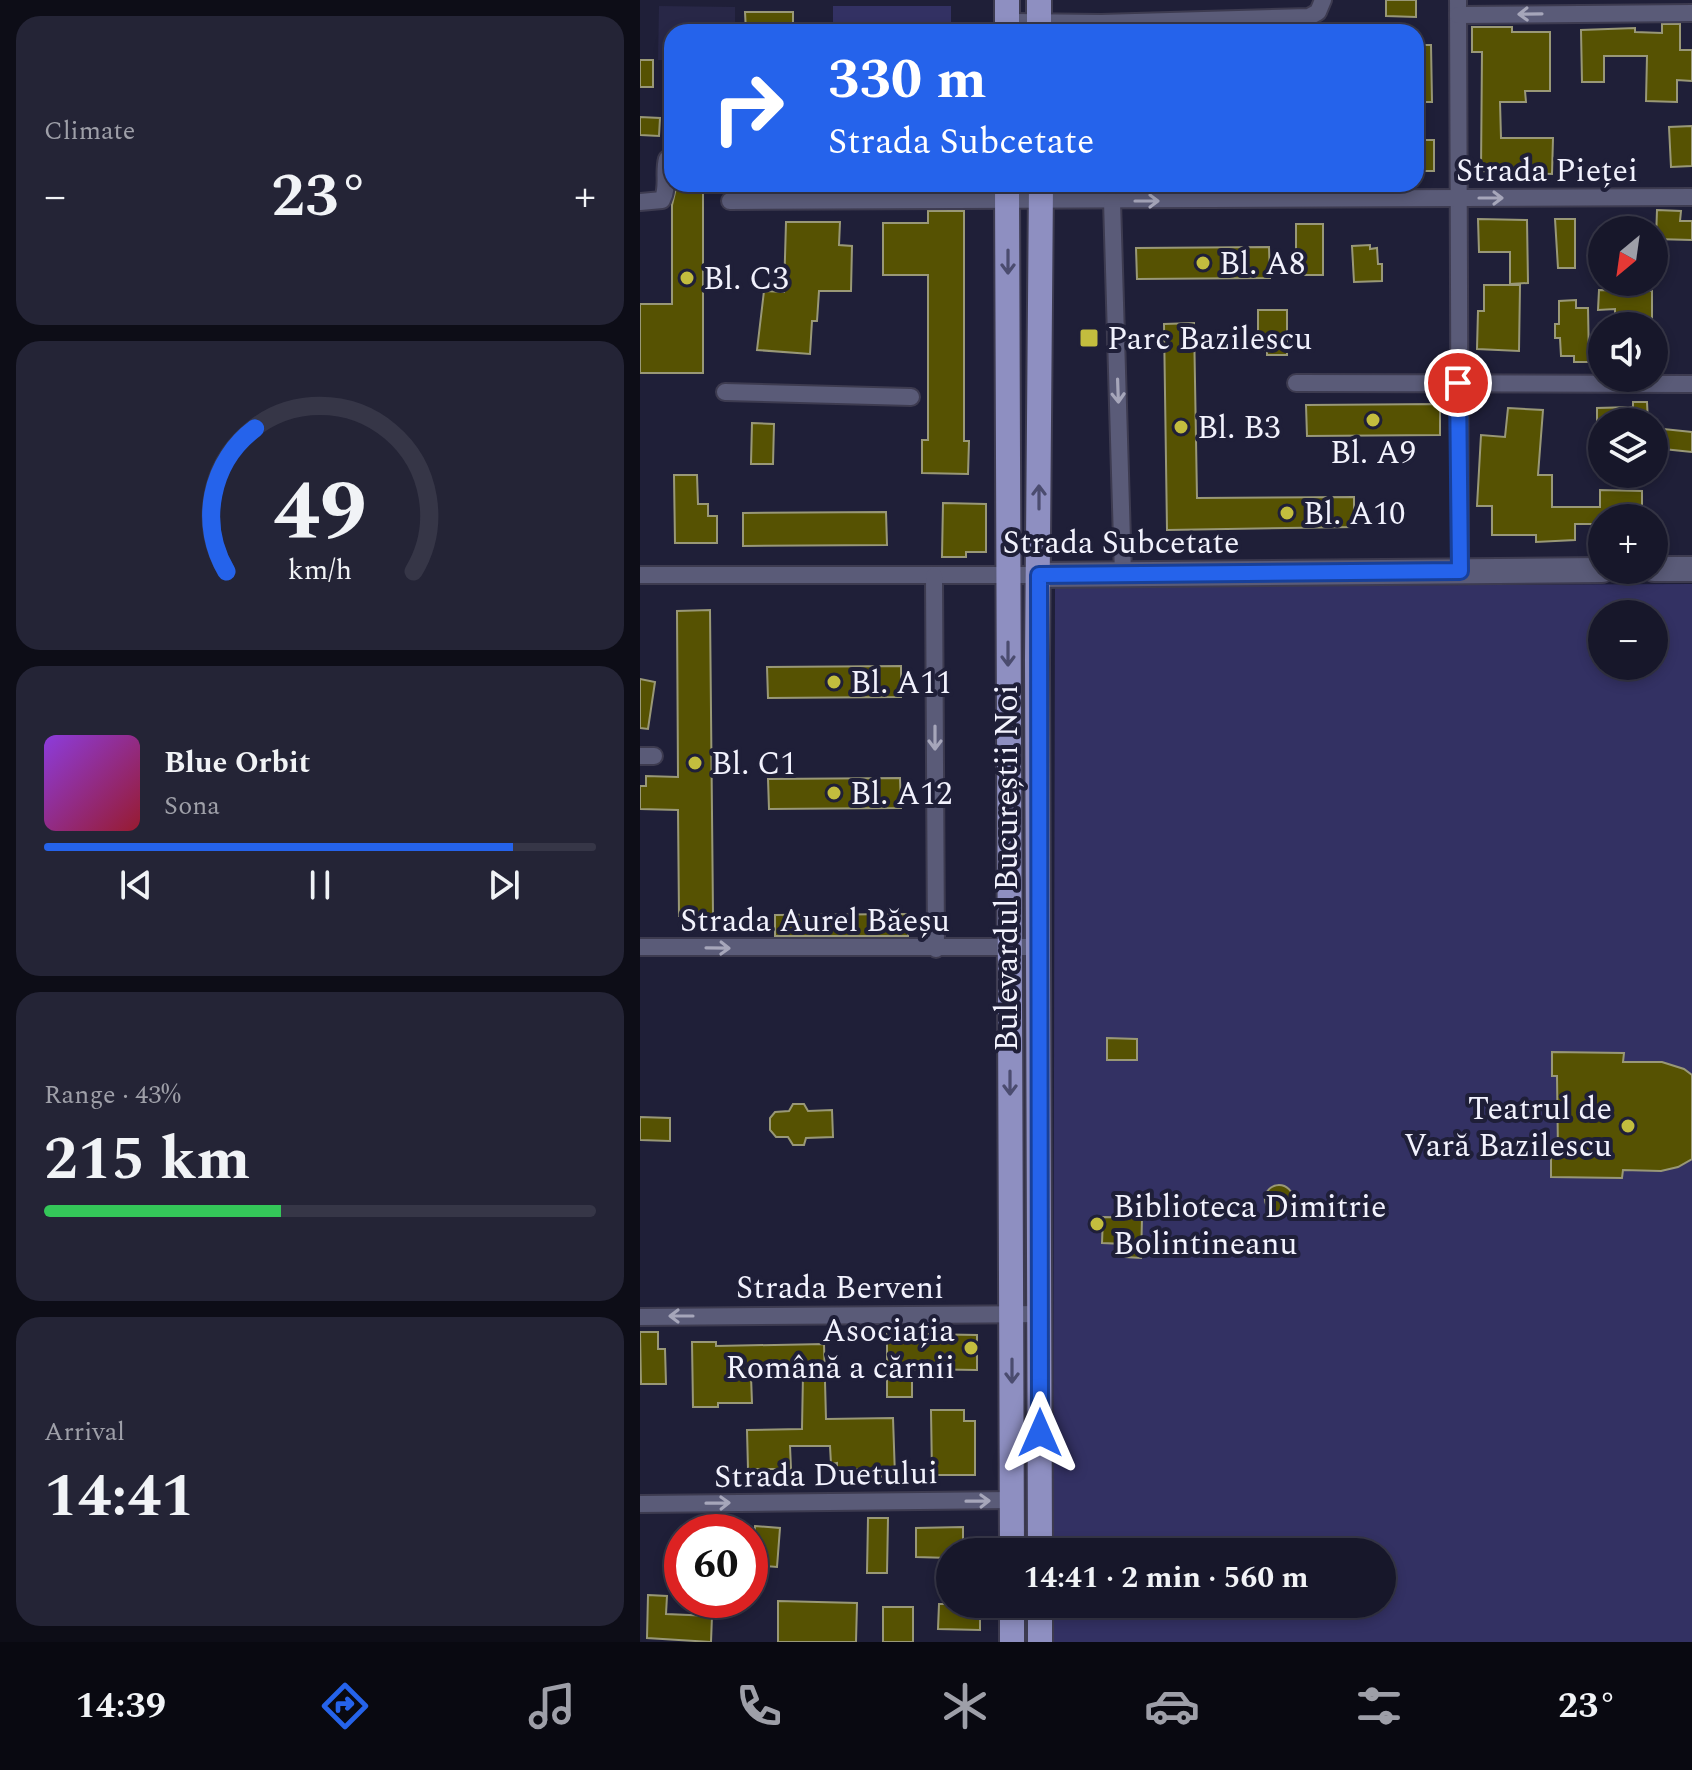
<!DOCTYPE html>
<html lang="en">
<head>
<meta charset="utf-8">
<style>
	:root { --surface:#17172a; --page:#242436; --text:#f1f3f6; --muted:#9e9fa8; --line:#363647; --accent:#2563eb }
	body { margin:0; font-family:Spectral,serif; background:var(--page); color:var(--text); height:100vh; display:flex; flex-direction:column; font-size:30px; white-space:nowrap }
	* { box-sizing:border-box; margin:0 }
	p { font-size:26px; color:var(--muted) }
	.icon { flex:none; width:44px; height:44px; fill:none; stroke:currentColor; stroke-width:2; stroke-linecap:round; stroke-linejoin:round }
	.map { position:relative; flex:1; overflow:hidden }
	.details { display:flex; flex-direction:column; gap:16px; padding:16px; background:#0d0d17; width:640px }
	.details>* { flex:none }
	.top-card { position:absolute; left:24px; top:24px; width:760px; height:168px; border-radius:24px; box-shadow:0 4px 12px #0003,0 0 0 2px var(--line); background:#2563eb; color:#fff; overflow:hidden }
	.needle { width:52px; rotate:209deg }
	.buttons { position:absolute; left:948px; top:216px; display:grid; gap:16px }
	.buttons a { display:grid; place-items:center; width:80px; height:80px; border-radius:50%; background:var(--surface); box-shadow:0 4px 12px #0003,0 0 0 2px var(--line); font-size:40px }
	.speed { position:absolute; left:24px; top:1514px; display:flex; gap:16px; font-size:40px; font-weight:700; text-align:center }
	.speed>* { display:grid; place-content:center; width:104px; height:104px; border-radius:50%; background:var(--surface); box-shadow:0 4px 12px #0003,0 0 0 2px var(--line); line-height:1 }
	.speed .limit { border:12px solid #d22; background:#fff; color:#111 }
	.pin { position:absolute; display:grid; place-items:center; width:68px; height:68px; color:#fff; margin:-34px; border:4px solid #fff; border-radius:50%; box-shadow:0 2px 8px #0007 }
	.me { position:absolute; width:88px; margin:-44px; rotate:0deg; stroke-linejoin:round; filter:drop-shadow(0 0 6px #0008) }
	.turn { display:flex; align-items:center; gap:28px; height:168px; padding:0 32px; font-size:36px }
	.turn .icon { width:104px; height:104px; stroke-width:2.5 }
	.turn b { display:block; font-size:56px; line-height:68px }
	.big { font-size:60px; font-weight:700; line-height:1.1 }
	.details .tile { flex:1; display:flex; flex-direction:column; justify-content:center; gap:12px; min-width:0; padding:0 28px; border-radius:24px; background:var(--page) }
	.details .dial { align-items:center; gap:0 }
	.dial svg { height:208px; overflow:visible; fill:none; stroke:var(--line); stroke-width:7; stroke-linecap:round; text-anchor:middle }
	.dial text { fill:var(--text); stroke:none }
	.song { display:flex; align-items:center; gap:24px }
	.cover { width:96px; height:96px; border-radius:12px; background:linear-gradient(135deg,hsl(270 70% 55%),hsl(350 70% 35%)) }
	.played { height:8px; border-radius:4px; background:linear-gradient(90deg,var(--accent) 85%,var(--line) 85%) }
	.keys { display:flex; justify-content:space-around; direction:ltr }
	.heat { display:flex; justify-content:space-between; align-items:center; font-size:44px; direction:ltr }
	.charge { height:12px; border-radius:6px; background:linear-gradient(90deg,#34c759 43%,var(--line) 0) }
	.trip { position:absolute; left:296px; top:1538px; width:460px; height:80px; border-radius:40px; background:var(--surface); box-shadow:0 4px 12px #0003,0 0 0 2px var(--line); font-weight:700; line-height:80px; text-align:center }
	.tabs { display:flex; height:128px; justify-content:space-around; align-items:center; background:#090911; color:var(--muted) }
	.tabs .icon { width:56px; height:56px }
	.tabs .selected { color:var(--accent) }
	.tabs b { font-size:36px; color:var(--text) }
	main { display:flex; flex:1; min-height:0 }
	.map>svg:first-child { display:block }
	.built { fill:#282747 }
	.green { fill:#333163; fill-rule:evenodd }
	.building { fill:#565202; stroke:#999877; stroke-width:2 }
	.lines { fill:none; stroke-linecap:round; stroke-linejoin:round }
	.street-casing { stroke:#3d3b50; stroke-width:20 }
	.secondary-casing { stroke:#3d3b50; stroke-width:28 }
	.primary-casing { stroke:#3d3b50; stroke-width:28 }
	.street { stroke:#5a5b78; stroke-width:16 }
	.secondary { stroke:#5a5b78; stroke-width:24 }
	.primary { stroke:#8e8fc1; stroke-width:24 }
	.oneway { stroke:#a6a6ba }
	.oneway2 { stroke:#4b4c6f }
	.route-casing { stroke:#184099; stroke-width:20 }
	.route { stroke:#2563eb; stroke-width:14 }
	.poi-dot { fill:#c3bd3e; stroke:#1f1f38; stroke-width:3 }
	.labels { text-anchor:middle; stroke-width:8; stroke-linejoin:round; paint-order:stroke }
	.street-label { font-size:32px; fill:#f2f2fd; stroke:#1f1f38 }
	.poi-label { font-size:32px; fill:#f2f2fd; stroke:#1f1f38; text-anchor:start }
</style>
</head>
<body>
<main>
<section class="details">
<div class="tile"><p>Climate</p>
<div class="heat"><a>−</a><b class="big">23°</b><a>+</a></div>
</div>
<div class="tile dial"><svg viewBox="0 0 100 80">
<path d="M14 69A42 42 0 1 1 86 69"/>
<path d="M14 69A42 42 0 0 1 25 14" stroke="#2563eb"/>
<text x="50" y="56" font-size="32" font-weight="700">49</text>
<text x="50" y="72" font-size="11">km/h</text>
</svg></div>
<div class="tile">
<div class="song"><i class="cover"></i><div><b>Blue Orbit</b><p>Sona</p></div></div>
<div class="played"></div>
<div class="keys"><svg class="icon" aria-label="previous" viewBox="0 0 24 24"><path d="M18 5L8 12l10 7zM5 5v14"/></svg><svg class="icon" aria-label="pause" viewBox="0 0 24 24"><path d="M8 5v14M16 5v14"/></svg><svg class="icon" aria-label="next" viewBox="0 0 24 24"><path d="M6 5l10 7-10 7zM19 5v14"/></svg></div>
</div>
<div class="tile"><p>Range · 43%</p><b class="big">215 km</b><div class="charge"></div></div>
<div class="tile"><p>Arrival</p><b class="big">14:41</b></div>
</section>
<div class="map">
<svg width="1052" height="1642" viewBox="0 0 1052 1642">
	<rect width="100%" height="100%" fill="#1f1f38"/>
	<polygon class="built" points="19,6 95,7 95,32 32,32 32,60 18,60"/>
	<g class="green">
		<rect x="193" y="6" width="118" height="26"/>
		<path d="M1052,584V1642H412V1604H742V1552H413L415,587ZM962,614H1014V666H962Z"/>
	</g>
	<g class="building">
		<polygon points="746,0 776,0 776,17 746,16"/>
		<polygon points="105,12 153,12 153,32 106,32"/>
		<polygon points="1022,24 1040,24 1040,50 1052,50 1052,81 1037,80 1037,102 1006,101 1007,56 964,56 964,82 942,82 941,30 995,28 995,32 1022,33"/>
		<polygon points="832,27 872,27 872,32 910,32 910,91 885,91 886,102 860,102 861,138 913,138 912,174 841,171 842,52 832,52"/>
		<polygon points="776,45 791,45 792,102 776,102"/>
		<rect x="0" y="60" width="13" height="27"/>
		<polygon points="0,117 20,118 19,136 0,135"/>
		<polygon points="1052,126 1052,166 1031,167 1029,127"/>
		<rect x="776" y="140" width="18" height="31"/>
		<polygon points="37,184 63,184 63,373 0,373 0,304 32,304 32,205"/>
		<polygon points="1017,210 1041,211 1040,221 1052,221 1052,240 1016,239"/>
		<polygon points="288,211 324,211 324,441 329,441 328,474 282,473 282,440 288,440 288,275 243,275 243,223 288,223"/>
		<polygon points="838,219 887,220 888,283 870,284 870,252 839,252"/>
		<polygon points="915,219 935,219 935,268 918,268"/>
		<polygon points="146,222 200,222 199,245 212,246 211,291 179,291 177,321 172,321 170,354 117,350 124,291 144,292"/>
		<rect x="656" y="224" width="27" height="51"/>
		<polygon points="730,245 730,249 737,248 738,264 742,264 742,281 714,282 712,246"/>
		<polygon points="629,247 630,278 497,279 496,248"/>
		<polygon points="844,285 880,285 879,351 837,349 838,311 844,311"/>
		<polygon points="959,290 1012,291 1012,326 975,326 975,309 958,310"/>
		<polygon points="936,300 936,308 948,308 949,362 934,362 934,356 921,356 920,338 915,338 915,324 919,324 919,301"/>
		<polygon points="618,310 647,310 647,355 627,355 627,350 618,350"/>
		<polygon points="554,323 557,498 714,497 714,527 527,530 524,324"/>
		<polygon points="993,402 1007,402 1008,422 957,422 957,408 993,407"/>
		<polygon points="800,404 800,435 667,436 666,405"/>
		<polygon points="868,408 903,410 898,475 912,475 912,507 960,507 960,490 1002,491 1002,518 962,518 962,524 935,524 935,540 896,542 896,535 852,535 852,506 837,506 841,435 865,437"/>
		<polygon points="112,423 134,424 133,464 111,464"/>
		<polygon points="1014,428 1052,432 1052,452 1014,448"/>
		<polygon points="34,475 57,475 58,504 68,504 68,516 77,516 77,543 35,543"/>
		<polygon points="303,503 346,504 346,552 326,552 326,557 302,557"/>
		<polygon points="246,512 247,545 103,546 103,513"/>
		<polygon points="70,610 73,915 39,916 38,810 0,809 0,786 6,786 6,776 38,777 37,611"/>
		<polygon points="261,666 261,697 128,698 127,667"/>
		<polygon points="0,679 15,682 8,729 0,728"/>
		<polygon points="260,778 261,808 129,809 128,779"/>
		<polygon points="268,914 268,936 135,936 135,915"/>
		<polygon points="467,1038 497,1039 497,1060 467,1060"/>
		<polygon points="912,1052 984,1053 983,1062 1022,1062 1044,1069 1052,1075 1052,1159 1038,1167 1021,1171 983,1170 982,1178 911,1177 911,1152 918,1152 917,1076 912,1076"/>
		<polygon points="153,1104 164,1104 168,1111 192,1110 193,1137 166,1138 164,1145 153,1145 148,1137 136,1137 130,1130 130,1118 135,1112 149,1111"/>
		<polygon points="0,1117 30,1118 30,1141 0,1140"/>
		<circle cx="639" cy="1199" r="14"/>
		<polygon points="463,1217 502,1218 501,1258 485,1257 485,1244 462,1243"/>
		<polygon points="247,1329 280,1329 280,1334 337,1335 337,1370 272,1369 272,1397 247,1397"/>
		<polygon points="0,1332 18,1332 18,1349 25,1349 26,1384 1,1384"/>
		<polygon points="52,1342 76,1342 76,1346 184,1344 186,1419 253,1418 255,1476 232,1477 231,1469 197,1470 197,1463 191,1464 190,1446 150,1446 151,1469 108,1469 107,1430 162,1429 163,1374 111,1376 112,1403 78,1403 78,1407 53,1407"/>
		<polygon points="291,1410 324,1410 324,1421 335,1421 335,1475 292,1475"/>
		<polygon points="228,1518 248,1518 247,1573 227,1573"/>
		<polygon points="115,1526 140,1528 137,1567 112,1565"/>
		<polygon points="323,1527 323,1552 310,1552 310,1558 276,1557 276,1528"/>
		<polygon points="8,1595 27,1596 26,1614 72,1616 71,1642 7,1638"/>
		<polygon points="138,1601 217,1603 216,1642 138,1642"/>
		<polygon points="299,1604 340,1604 340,1630 298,1629"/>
		<rect x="243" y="1607" width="30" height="35"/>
	</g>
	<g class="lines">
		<defs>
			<g id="street">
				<polyline points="818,0 820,571"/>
				<polyline points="818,15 1052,13"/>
				<polyline points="366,22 461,23 669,17 678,12 683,0"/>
				<polyline points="90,201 1052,197"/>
				<polyline points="472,201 483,575"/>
				<path d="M0,202L22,200C29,188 23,173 27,159L32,156"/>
				<polyline points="656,383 1052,384"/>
				<polyline points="85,392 271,397"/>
				<polyline points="0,575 399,575"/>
				<polyline points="294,576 296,949"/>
				<polyline points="0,756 14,756"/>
				<polyline points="0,947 398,947"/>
				<polyline points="0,1317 400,1314"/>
				<polyline points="0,1504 372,1500"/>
			</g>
			<g id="secondary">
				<polyline points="1014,569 1052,569"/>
				<polyline points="399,575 962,570"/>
			</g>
			<g id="primary">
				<polyline points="367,32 367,0"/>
				<polyline points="399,32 399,0"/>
				<polyline points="367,184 372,1552"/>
				<polyline points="400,1552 397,660 401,184"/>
				<polyline points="400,1604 400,1642"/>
				<polyline points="372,1642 372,1604"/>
			</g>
		</defs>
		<use href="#street" class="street-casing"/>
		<use href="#secondary" class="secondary-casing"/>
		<use href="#primary" class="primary-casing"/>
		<use href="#street" class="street"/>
		<use href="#secondary" class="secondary"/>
		<use href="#primary" class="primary"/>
	</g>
	<defs><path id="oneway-shaft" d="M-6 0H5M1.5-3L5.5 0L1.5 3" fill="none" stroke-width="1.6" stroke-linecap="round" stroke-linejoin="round" transform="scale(2)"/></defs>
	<g class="oneway">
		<use href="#oneway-shaft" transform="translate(890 14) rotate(179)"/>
		<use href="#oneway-shaft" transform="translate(851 198)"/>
		<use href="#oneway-shaft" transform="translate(507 201)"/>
		<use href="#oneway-shaft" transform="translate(478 391) rotate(88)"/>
		<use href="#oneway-shaft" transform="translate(295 738) rotate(90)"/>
		<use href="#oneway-shaft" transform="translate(78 948) rotate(1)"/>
		<use href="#oneway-shaft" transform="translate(41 1316) rotate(180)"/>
		<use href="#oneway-shaft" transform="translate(338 1501) rotate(-1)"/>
		<use href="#oneway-shaft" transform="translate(78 1503) rotate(-1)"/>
	</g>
	<g class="oneway2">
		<use href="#oneway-shaft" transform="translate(368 262) rotate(90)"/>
		<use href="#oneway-shaft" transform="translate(399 497) rotate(-90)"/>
		<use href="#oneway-shaft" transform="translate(368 654) rotate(90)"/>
		<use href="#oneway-shaft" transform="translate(370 1083) rotate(90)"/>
		<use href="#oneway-shaft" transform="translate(372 1371) rotate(90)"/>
	</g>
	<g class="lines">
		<defs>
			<polyline id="route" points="400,1433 399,575 820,571 818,383"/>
		</defs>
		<use href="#route" class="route-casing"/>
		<use href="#route" class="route"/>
	</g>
	<g class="poi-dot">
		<circle cx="563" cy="263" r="8"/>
		<circle cx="47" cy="278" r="8"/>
		<rect x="439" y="328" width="20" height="20" rx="4"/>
		<circle cx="733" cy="420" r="8"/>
		<circle cx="541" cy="427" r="8"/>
		<circle cx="647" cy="513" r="8"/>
		<circle cx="194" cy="682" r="8"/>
		<circle cx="55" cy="763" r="8"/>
		<circle cx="194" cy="793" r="8"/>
		<circle cx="988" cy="1126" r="8"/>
		<circle cx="457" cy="1224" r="8"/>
		<circle cx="331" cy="1348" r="8"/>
	</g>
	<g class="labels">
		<g class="street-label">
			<text x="907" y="181">Strada Pieței</text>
			<text x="481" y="553">Strada Subcetate</text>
			<text transform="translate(366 868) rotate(-90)" y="11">Bulevardul Bucureștii Noi</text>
			<text x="175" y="931">Strada Aurel Băeșu</text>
			<text x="200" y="1298">Strada Berveni</text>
			<text transform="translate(186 1474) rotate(-1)" y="11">Strada Duetului</text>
		</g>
		<g class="poi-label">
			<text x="579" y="274">Bl. A8</text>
			<text x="63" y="289">Bl. C3</text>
			<text x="467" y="349">Parc Bazilescu</text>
			<text x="557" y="438">Bl. B3</text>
			<text x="733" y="463" text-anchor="middle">Bl. A9</text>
			<text x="663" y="524">Bl. A10</text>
			<text x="210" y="693">Bl. A11</text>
			<text x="71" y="774">Bl. C1</text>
			<text x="210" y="804">Bl. A12</text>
			<text x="972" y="1119" text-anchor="end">Teatrul de<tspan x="972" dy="37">Vară Bazilescu</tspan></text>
			<text x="473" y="1217">Biblioteca Dimitrie<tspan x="473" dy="37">Bolintineanu</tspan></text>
			<text x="315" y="1341" text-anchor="end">Asociația<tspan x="315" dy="37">Română a cărnii</tspan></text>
		</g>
	</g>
</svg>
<div class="buttons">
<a><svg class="needle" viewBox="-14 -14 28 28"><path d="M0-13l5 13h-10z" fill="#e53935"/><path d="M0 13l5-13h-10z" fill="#9e9fa8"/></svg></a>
<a><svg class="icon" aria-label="sound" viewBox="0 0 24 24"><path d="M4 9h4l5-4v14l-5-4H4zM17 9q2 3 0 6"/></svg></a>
<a><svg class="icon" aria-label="layers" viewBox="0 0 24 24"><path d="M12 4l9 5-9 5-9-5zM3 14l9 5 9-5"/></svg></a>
<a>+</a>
<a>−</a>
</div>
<div class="speed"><div class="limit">60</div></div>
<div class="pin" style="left:818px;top:383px;background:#d93025"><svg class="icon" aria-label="arrive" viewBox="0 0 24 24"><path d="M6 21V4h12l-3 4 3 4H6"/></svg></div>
<svg class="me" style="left:400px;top:1433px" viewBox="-20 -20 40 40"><path d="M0-17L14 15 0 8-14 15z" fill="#2563eb" stroke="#fff" stroke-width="4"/></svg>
<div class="trip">14:41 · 2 min · 560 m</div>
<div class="top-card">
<div class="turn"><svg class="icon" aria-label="right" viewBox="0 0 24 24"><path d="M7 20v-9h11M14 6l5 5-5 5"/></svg><div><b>330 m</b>Strada Subcetate</div></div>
</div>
</div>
</main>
<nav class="tabs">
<b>14:39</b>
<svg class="icon selected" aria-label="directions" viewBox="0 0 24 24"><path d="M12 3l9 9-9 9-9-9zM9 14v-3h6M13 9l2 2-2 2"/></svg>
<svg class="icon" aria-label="music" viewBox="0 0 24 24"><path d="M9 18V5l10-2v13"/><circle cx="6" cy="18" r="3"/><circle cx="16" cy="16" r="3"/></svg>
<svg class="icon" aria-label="phone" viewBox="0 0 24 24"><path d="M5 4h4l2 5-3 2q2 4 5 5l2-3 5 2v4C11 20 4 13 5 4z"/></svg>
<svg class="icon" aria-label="climate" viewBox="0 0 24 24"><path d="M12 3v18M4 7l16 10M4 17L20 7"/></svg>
<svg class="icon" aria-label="car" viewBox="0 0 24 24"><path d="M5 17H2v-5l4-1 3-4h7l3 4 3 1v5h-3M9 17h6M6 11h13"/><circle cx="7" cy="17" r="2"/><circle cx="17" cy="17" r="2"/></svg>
<svg class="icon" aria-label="filters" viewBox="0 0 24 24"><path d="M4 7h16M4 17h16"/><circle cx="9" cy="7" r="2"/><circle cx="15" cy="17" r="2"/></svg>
<b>23°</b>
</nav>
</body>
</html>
